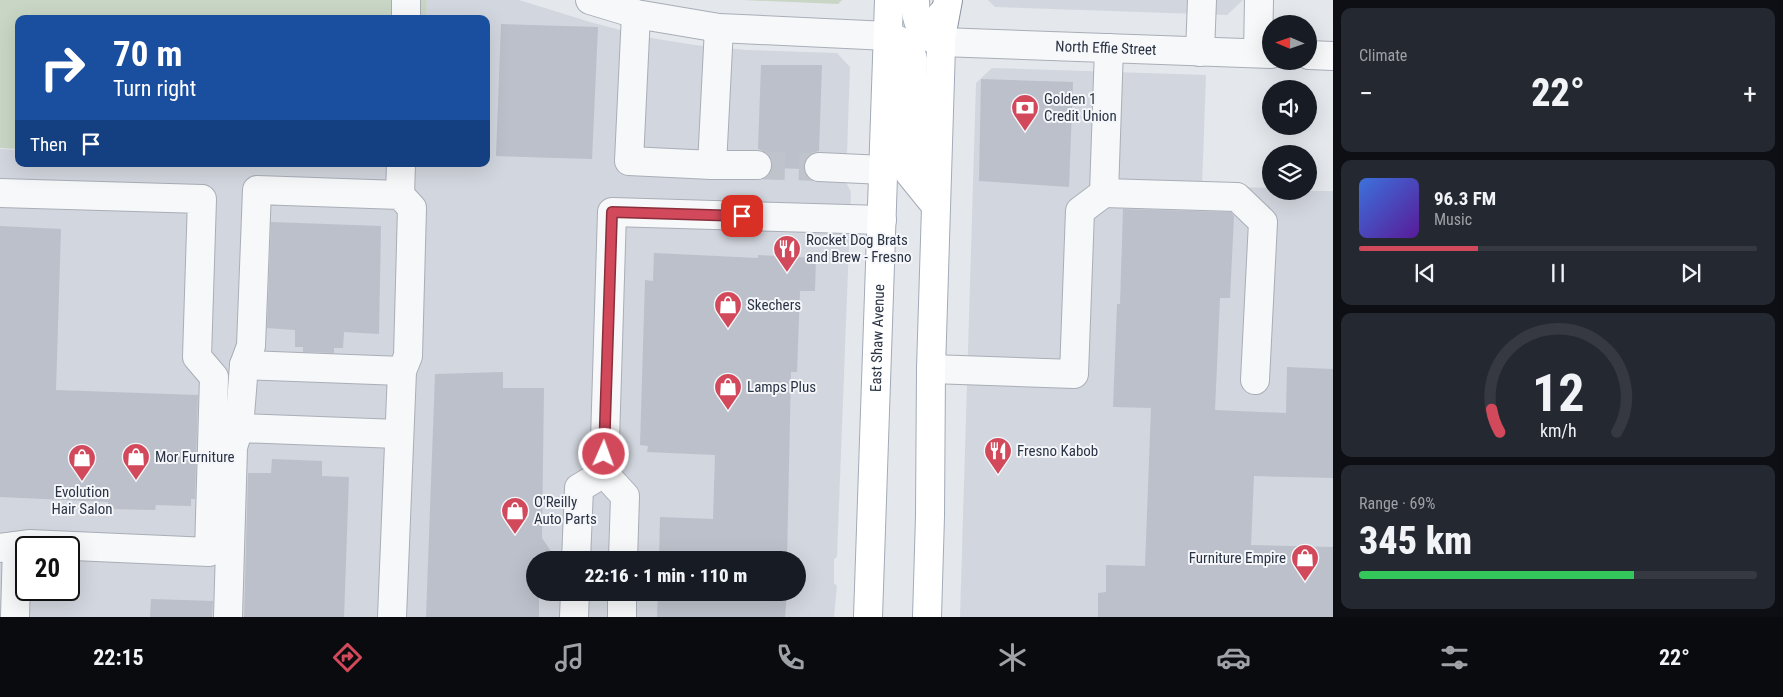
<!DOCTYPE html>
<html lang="en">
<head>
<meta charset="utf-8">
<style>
	:root { --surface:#171b24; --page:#242831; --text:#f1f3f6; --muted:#9ea1a6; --line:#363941; --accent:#d1495b }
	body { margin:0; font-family:"Roboto Condensed",sans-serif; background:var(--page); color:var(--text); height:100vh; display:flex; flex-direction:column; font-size:19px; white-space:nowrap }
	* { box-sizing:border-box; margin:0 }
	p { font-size:16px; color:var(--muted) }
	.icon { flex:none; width:28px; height:28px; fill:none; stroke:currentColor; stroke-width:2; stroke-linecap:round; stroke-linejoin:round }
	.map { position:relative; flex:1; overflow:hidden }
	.panel { display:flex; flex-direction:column; gap:8px; padding:8px; background:#0d0f14; width:450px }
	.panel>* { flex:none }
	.banner { position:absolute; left:15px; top:15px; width:475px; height:152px; border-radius:10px; box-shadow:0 5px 20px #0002; background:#1a4fa0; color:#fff; overflow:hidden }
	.needle { width:32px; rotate:272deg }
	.buttons { position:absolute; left:1262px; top:15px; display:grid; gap:10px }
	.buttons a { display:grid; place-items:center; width:55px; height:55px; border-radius:50%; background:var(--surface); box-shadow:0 5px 20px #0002; font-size:25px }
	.speed { position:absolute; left:15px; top:536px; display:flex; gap:10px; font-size:25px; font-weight:700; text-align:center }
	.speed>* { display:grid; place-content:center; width:65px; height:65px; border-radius:50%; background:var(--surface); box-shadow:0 5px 20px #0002; line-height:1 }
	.speed .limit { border:2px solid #111; border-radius:8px; background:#fff; color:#111 }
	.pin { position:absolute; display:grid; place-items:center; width:42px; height:42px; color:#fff; margin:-21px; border-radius:10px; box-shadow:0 2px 8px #0006 }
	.me { position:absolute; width:55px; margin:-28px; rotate:2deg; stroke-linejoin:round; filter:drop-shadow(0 0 4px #0008) }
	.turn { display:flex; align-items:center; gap:18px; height:105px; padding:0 15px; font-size:22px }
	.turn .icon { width:65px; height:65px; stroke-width:2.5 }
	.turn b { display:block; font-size:35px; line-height:42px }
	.then { display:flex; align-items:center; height:48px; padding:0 15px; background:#0003; gap:10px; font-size:19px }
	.big { font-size:38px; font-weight:800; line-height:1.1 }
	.panel .widget { flex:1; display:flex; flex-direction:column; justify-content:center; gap:8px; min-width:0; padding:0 18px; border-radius:10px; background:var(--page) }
	.panel .dial { align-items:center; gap:0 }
	.dial svg { height:130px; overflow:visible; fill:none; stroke:var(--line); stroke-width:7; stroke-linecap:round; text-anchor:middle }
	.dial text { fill:var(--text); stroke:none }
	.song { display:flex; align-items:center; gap:15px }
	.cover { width:60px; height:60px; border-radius:8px; background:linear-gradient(135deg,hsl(220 70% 55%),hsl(270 70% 35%)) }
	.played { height:5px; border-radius:2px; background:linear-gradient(90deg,var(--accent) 30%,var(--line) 30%) }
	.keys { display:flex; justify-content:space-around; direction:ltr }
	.heat { display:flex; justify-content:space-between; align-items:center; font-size:28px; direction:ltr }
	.charge { height:8px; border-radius:4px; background:linear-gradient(90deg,#34c759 69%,var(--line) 0) }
	.trip { position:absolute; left:526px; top:551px; width:280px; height:50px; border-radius:25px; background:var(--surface); box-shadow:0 5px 20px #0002; font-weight:800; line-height:50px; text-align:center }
	.dock { display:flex; height:80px; justify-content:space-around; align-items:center; background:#090b0e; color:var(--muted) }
	.dock .icon { width:35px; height:35px }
	.dock .current { color:var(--accent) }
	.dock b { font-size:22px; color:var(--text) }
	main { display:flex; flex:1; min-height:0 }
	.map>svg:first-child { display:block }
	.built { fill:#d2d6de; fill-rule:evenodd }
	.green { fill:#c9d6c5 }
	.building { fill:#bbc0ca }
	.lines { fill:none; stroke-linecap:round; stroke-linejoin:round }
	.minor-tunnel { stroke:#bfc3cb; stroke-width:28; stroke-dasharray:28 14; stroke-linecap:butt }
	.minor-casing { stroke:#a9aeb7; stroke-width:30 }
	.major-casing { stroke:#a3abb8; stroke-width:30 }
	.highway-casing { stroke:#8b94a3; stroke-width:30 }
	.minor { stroke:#f7f8fa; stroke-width:28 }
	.major { stroke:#fff; stroke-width:28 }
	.highway { stroke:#fff; stroke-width:28 }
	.route-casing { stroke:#882f3b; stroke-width:12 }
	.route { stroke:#d1495b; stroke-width:9 }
	.labels { text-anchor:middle; stroke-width:4; stroke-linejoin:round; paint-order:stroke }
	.street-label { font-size:15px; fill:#2b3445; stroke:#f4f6f9 }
	.poi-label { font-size:15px; fill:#2b3445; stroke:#f4f6f9; text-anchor:start }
</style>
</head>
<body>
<main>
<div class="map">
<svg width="1333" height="617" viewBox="0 0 1333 617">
	<rect width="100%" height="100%" fill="#e4e7ec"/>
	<g class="built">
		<path d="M427,0H519L590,22L651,38L695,45L746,50L837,53L850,67L846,182L851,192L837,557L834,559V583L837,586L834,617H0V149L19,150V164H486V19H426ZM26,548H69V590H26ZM535,560H798V592H535Z"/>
		<polygon points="988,0 1243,0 1227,15 995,7"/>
		<polygon points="992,68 1206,75 1202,186 1271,188 1271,191 1333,191 1333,617 960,617 976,83"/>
	</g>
	<g class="green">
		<polygon points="0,0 427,0 426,19 19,19 19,149 0,148"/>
		<polygon points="743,0 842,0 838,4"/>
	</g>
	<g class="building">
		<polygon points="501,24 598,27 592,159 496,156"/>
		<polygon points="761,65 822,65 819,151 811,153 806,158 804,169 772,168 773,165 770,157 764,151 758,149"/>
		<polygon points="981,79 1073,82 1069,187 979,181"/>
		<polygon points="1123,209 1231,212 1234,216 1230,298 1220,298 1215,410 1286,413 1287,367 1333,369 1333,478 1254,476 1251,545 1333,547 1333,617 1098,617 1098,593 1106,592 1106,565 1145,566 1151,408 1113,407 1117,304 1120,304"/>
		<polygon points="271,222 381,226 379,334 344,332 343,348 334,348 334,353 303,352 303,347 295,347 295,330 267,328"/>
		<polygon points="0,226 61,229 56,390 198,395 195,499 191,499 191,506 156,505 155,510 108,509 108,502 0,497"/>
		<polygon points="654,253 758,258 758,255 816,258 815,291 800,291 797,372 791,372 787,560 659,560 660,517 713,519 715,455 647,452 648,446 640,445 645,280 653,281"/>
		<polygon points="503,372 503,388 544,388 542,538 557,560 535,560 535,592 539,592 539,617 426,617 435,374"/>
		<polygon points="272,459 322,461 322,476 349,477 344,617 244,617 248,473 271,473"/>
		<polygon points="658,592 787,592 785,617 657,617"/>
		<polygon points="151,599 213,601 212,617 150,617"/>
	</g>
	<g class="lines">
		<polyline class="minor-tunnel" points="757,165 819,167"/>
		<defs>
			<g id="minor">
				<polyline points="590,0 636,14 719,28 888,36"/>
				<polyline points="636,14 629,161 712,165 719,28"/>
				<polyline points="406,19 406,0"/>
				<path id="s1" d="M941,42L1271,54"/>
				<polyline points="1200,52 1202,0"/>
				<polyline points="1258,53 1259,0"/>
				<polyline points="1309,55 1333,56"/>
				<polyline points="712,165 757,165"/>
				<polyline points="819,167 884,170"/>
				<polyline points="0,193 202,199 197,357 214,377 209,552 29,544 0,548"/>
				<polyline points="1104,193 1237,197 1263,222 1255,380"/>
				<polyline points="400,195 401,164"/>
				<polyline points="244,365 402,371"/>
				<polyline points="931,369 1074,374 1080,211 1104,193 1109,48"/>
				<polyline points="239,428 398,434"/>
				<polyline points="576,560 579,488 604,473"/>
				<polyline points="623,560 625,496 604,473 612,212 882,220"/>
				<polyline points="15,617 17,546"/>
				<polyline points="228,617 233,447 239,428 244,365 251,346 257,190 400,195 412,208 408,356 402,371 392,617"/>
				<polyline points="574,617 575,592"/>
				<polyline points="622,617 622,592"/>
			</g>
			<g id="major">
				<path d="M915,0C915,19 921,37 941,42"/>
				<path d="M888,36C903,42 910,43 913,60L910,174L936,206"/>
				<path id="s2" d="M868,617L889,0"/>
				<polyline points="927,617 930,516 931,369 942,14"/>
			</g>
			<polyline id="highway" points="941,38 948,0"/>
		</defs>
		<use href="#minor" class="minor-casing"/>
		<use href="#major" class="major-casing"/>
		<use href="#highway" class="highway-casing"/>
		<use href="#minor" class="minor"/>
		<use href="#major" class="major"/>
		<use href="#highway" class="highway"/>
	</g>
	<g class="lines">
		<defs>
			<polyline id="route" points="604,454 612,212 742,216"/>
		</defs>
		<use href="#route" class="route-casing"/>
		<use href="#route" class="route"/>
	</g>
	<defs>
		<symbol id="bank-pin" viewBox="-11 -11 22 30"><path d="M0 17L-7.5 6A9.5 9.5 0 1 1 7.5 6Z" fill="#d1495b" stroke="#f4f6f9"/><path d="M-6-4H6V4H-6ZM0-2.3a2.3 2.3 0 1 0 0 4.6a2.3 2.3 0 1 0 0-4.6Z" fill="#fff"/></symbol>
		<symbol id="restaurant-pin" viewBox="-11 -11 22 30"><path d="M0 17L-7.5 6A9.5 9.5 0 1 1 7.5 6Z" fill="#d1495b" stroke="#f4f6f9"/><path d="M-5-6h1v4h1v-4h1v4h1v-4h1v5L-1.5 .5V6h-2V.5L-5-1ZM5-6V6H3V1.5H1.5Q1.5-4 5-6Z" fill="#fff"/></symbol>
		<symbol id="shop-pin" viewBox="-11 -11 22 30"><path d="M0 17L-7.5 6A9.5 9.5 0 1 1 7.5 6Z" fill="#d1495b" stroke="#f4f6f9"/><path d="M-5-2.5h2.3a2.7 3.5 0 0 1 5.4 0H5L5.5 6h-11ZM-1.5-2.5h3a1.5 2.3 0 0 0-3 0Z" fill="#fff"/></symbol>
	</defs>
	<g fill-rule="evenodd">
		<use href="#bank-pin" x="1009" y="92" width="32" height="43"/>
		<use href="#restaurant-pin" x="771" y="233" width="32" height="43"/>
		<use href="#shop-pin" x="712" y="289" width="32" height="43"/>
		<use href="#shop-pin" x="712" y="371" width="32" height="43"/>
		<use href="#restaurant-pin" x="982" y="435" width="32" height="43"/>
		<use href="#shop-pin" x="120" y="441" width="32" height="43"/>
		<use href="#shop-pin" x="66" y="442" width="32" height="43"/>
		<use href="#shop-pin" x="499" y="495" width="32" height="43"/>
		<use href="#shop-pin" x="1289" y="542" width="32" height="43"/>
	</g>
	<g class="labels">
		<g class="street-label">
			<text dy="5" stroke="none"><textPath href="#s1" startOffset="165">North Effie Street</textPath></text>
			<text dy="5" stroke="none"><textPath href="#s2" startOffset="279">East Shaw Avenue</textPath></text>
		</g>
		<g class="poi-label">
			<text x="1044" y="104">Golden 1<tspan x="1044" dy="17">Credit Union</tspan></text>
			<text x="806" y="245">Rocket Dog Brats<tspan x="806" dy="17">and Brew - Fresno</tspan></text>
			<text x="747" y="310">Skechers</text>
			<text x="747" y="392">Lamps Plus</text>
			<text x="1017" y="456">Fresno Kabob</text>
			<text x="155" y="462">Mor Furniture</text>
			<text x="82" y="497" text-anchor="middle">Evolution<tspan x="82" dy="17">Hair Salon</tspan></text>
			<text x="534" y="507">O'Reilly<tspan x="534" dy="17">Auto Parts</tspan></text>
			<text x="1286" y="563" text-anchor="end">Furniture Empire</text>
		</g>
	</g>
</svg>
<div class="buttons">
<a><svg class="needle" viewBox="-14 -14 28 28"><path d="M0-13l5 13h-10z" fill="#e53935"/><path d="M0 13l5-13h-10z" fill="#9ea1a6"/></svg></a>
<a><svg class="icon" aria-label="sound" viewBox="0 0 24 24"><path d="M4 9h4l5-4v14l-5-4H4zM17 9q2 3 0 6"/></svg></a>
<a><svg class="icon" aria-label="layers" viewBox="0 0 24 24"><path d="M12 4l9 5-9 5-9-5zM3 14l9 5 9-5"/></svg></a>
</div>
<div class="speed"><div class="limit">20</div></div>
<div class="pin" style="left:742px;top:216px;background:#d93025"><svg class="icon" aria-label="arrive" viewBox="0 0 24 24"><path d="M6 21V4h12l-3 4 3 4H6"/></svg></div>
<svg class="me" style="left:604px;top:454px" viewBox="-20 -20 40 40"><circle r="17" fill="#d1495b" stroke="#fff" stroke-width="3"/><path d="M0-11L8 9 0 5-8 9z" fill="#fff"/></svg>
<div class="trip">22:16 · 1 min · 110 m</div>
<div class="banner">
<div class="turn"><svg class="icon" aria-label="right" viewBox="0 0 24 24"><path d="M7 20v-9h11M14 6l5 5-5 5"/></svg><div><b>70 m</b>Turn right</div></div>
<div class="then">Then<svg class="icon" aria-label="arrive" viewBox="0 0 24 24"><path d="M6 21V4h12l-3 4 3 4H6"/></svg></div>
</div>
</div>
<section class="panel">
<div class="widget"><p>Climate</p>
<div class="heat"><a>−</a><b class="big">22°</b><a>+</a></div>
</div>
<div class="widget">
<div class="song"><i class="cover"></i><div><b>96.3 FM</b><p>Music</p></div></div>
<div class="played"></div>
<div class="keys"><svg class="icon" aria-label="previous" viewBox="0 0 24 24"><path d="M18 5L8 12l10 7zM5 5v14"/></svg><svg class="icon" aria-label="pause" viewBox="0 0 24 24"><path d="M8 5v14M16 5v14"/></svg><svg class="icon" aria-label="next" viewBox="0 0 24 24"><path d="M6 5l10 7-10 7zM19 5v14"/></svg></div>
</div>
<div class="widget dial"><svg viewBox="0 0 100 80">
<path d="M14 69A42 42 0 1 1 86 69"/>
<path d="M14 69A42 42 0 0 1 9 55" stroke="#d1495b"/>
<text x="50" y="56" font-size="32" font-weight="700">12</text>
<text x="50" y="72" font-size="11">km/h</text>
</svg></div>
<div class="widget"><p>Range · 69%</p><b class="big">345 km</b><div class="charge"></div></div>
</section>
</main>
<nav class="dock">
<b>22:15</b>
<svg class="icon current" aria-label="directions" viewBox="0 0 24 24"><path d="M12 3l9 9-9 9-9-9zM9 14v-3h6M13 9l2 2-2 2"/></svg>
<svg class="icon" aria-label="music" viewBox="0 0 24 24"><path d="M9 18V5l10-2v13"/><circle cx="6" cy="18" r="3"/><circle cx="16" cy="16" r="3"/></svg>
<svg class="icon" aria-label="phone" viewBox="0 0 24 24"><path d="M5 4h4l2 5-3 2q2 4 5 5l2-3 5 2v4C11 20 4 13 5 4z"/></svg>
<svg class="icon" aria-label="climate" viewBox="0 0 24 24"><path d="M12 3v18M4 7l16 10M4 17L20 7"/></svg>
<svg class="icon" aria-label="car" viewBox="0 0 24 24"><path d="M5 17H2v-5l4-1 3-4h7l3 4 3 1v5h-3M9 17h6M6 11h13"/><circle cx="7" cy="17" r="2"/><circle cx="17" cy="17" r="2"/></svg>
<svg class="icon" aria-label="filters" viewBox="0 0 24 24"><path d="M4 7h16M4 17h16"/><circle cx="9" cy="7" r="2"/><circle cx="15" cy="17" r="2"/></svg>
<b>22°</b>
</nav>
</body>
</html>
